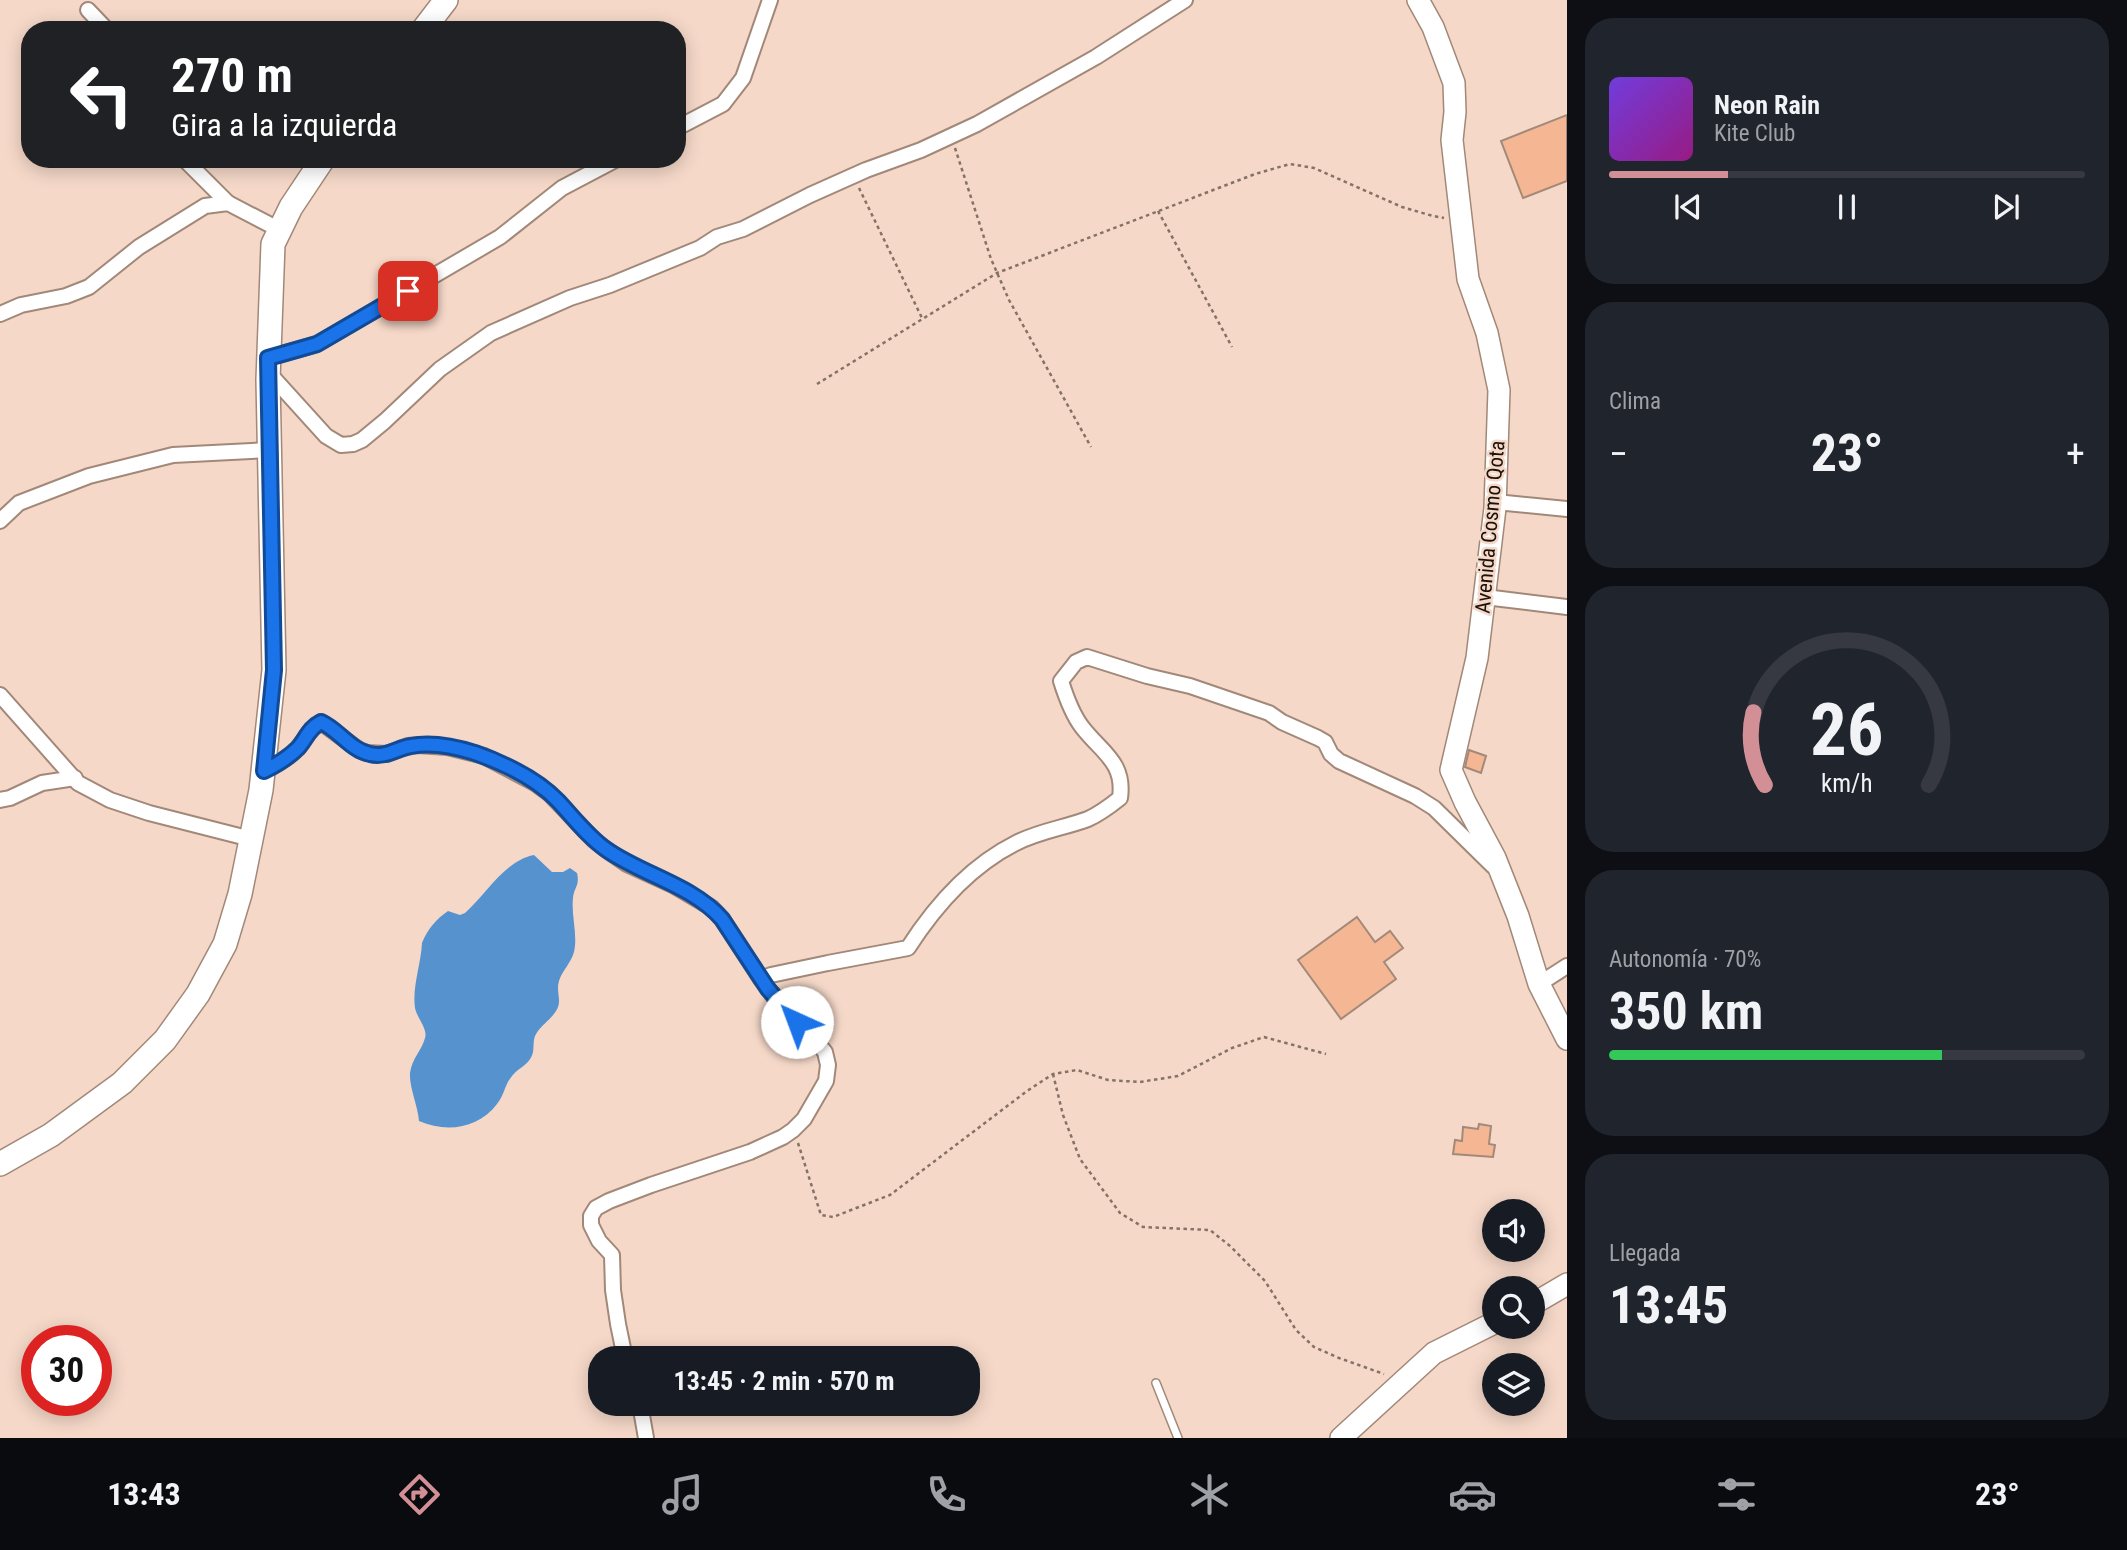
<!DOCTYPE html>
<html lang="es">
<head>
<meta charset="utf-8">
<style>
	:root { --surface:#171b24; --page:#20242c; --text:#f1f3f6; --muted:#9ea1a6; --line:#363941; --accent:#d29096 }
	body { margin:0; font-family:"Roboto Condensed",sans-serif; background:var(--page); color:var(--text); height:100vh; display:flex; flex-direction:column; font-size:26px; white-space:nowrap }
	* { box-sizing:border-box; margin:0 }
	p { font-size:23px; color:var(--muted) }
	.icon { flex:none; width:38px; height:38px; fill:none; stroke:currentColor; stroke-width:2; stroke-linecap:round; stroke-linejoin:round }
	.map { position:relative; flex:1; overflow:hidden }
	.details { display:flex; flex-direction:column; gap:18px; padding:18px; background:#0d0f14; width:560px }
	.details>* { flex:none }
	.guide { position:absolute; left:21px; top:21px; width:665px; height:147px; border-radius:28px; box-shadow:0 4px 18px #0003; background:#202124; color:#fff; overflow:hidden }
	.tools { position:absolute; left:1482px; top:1199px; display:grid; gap:14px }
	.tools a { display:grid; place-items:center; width:63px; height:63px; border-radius:50%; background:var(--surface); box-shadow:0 4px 18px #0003; font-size:35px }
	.speed { position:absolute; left:21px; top:1325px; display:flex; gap:14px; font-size:35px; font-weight:700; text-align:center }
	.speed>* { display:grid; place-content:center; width:91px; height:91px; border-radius:50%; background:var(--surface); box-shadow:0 4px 18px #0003; line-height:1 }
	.speed .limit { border:10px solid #d22; background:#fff; color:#111 }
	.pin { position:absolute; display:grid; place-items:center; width:60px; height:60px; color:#fff; margin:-30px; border-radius:14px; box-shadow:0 4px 10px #0006 }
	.me { position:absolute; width:77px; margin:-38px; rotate:317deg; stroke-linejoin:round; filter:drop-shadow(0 0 5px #0008) }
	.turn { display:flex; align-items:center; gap:24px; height:147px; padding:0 35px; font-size:32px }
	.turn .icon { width:91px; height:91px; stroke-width:2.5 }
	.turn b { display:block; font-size:49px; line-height:60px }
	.big { font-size:52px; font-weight:700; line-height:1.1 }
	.details .card { flex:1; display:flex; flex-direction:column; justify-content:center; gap:10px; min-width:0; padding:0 24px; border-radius:28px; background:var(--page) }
	.details .dial { align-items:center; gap:0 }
	.dial svg { height:182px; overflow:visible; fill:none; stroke:var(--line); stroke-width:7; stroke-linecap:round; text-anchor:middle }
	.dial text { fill:var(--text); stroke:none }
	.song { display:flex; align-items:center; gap:21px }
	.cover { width:84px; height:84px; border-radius:10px; background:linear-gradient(135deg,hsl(260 70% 55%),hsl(310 70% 35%)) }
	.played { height:7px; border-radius:4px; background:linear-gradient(90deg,var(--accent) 25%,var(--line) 25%) }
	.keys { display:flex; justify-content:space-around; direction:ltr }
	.heat { display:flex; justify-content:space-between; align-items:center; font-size:38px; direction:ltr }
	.charge { height:10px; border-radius:5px; background:linear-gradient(90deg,#34c759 70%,var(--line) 0) }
	.trip { position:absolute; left:588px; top:1346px; width:392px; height:70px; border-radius:28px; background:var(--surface); box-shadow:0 4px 18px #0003; font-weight:700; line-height:70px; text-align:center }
	.tab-bar { display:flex; height:112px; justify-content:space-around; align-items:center; background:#090b0e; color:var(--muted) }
	.tab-bar .icon { width:49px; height:49px }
	.tab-bar .selected { color:var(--accent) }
	.tab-bar b { font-size:32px; color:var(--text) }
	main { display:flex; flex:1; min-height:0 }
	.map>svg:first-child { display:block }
	.water { fill:#5693ce }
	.building { fill:#f5b793; stroke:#a38979; stroke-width:2 }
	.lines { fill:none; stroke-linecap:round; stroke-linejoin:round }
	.lane-casing { stroke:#a28878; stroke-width:10 }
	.street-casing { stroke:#a28878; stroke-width:18 }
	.secondary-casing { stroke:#a28878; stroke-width:24 }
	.primary-casing { stroke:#a28878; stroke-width:26 }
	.path { stroke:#857267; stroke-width:2.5; stroke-dasharray:3.5 3.5; stroke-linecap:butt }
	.lane { stroke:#fff; stroke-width:7 }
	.street { stroke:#fff; stroke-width:14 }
	.secondary { stroke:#fff; stroke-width:21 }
	.primary { stroke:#fff; stroke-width:23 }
	.route-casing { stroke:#114b97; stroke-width:18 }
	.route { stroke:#1a73e8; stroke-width:12 }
	.labels { text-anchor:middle; stroke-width:5; stroke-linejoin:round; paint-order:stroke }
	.street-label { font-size:21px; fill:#1c120c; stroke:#f5d8c8 }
</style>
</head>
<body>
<main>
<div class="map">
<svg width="1567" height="1438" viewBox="0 0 1567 1438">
	<rect width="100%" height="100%" fill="#f5d8c8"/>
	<path class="water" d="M534,855L552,872H563L570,868L577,873C580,886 574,887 573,898C571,916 578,935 574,952C571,963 562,971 559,981C556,990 561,999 558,1007C554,1018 540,1025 535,1036C533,1041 534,1047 533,1052C530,1065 519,1067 512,1076C505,1084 504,1096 497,1104C478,1129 446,1133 419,1121C418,1106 409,1087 410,1073C412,1058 422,1050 425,1038C428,1029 417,1018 415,1008C412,987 421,964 422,943C427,930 436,919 448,911L460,915L465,913C487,894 504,861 534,855Z"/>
	<g class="building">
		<polygon points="1567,115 1567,181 1523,198 1501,141"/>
		<polygon points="1469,750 1486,756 1481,773 1465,767"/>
		<polygon points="1357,917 1375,942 1390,931 1403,948 1384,962 1396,979 1341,1019 1298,960"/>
		<polygon points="1479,1124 1491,1126 1489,1144 1495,1145 1493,1157 1453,1154 1455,1140 1462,1141 1463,1127 1478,1129"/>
	</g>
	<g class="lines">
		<defs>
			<polyline id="lane" points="1156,1383 1178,1438"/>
			<g id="street">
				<polyline points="88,10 107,30"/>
				<polyline points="677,128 723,104 743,78 770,0"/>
				<polyline points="184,159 228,203"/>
				<polyline points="0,314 21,305 66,296 89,287 139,247 205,206 228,203 280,230"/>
				<polyline points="268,358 317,344 500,237 562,188 617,159"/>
				<polyline points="268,372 326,436 341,445 353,444 362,440 385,421 440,369 491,333 570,298 610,285 700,248 717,237 743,229 810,195 866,170 921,150 977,124 1096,57 1185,0"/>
				<polyline points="1496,502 1567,509"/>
				<polyline points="0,521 19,503 89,476 173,455 269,450"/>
				<polyline points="1485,597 1567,607"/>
				<polyline points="0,695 78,783 110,800 149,813 251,839"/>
				<path d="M264,771C276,765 289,758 298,748C306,739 309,728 321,722L359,750L367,753L387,754L408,746L418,745L447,747L484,756L535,783L550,794L594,840L604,848L627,864L673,885L712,908L722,919L761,979L771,975L828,963L908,948C935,906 970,866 1016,843C1039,831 1064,828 1088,819C1099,814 1110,806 1120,798C1125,762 1102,753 1082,727C1072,714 1066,697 1061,681L1076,662L1087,657L1147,676L1190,686L1269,713L1282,722L1318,738L1325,742L1331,754L1339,761L1415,796L1434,808L1493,866"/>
				<polyline points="0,800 10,798 42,783 75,778"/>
				<polyline points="1539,984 1567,966"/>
				<polyline points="625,1358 618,1324 613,1290 612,1255 599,1241 591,1225 591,1216 596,1208 609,1201 651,1185 750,1152 783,1137 793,1130 804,1119 826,1081 828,1065 825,1052 814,1039 780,1005 761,979"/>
				<polyline points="640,1404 646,1438"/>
			</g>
			<g id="secondary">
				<polyline points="1418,0 1433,27 1454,83 1455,112 1452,140 1468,279 1487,333 1499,390 1495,508 1477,658 1451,770 1465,802 1495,858 1518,916 1539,984 1567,1039"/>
				<polyline points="1533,1304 1567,1284"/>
				<polyline points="1341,1438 1434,1353 1494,1323"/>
			</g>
			<g id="primary">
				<polyline points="423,30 446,0"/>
				<polyline points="0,1164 51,1135 122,1083 165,1040 198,994 225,944 240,894 261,790 274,670 268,380 273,244 291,207 323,159"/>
			</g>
		</defs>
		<use href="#lane" class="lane-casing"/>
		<use href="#street" class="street-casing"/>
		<use href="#secondary" class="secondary-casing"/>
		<use href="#primary" class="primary-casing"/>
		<g class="path">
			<polyline points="955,148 991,259 1009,300 1091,447"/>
			<polyline points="859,188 922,318"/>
			<polyline points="1158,211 1232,347"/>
			<polyline points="817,384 997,273 1255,174 1290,164 1314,168 1402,207 1433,216 1444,218"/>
			<polyline points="1053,1074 1063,1115 1080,1159 1120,1213 1143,1227 1210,1230 1230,1246 1265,1281 1296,1330 1314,1347 1339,1358 1384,1374"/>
			<polyline points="798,1143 821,1215 833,1217 890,1195 1027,1091 1053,1074 1077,1070 1108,1080 1140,1082 1178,1076 1232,1048 1264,1037 1326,1054"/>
		</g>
		<use href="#lane" class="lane"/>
		<use href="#street" class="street"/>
		<use href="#secondary" class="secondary"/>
		<use href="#primary" class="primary"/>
	</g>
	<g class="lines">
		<defs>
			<path id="route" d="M408,291L317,344L268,358L274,670L264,771C276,765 288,758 298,748C306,739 309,728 321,722C339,730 350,750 370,754C386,758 397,748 411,746C431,742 456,747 475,753C503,763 537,779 558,801C574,818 588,837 607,850C643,875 692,885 722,919L768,989L797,1022"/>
		</defs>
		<use href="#route" class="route-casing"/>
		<use href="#route" class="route"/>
	</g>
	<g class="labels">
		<g class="street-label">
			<text transform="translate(1490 527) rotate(-85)" y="7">Avenida Cosmo Qota</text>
		</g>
	</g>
</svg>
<div class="tools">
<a><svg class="icon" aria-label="sound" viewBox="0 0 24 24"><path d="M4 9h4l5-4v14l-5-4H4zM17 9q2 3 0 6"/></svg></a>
<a><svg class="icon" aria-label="search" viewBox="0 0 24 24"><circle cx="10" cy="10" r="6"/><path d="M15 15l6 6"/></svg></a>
<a><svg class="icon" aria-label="layers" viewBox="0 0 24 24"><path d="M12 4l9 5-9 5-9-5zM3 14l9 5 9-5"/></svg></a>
</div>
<div class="speed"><div class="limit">30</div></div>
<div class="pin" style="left:408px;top:291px;background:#d93025"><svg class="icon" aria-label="arrive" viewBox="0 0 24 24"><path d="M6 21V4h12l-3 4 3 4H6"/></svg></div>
<svg class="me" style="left:797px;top:1022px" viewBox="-20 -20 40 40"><circle r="19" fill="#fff"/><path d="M0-13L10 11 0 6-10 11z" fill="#1a73e8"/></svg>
<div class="trip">13:45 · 2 min · 570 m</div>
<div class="guide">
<div class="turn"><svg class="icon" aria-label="left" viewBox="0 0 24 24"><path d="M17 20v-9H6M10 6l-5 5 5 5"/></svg><div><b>270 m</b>Gira a la izquierda</div></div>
</div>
</div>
<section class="details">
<div class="card">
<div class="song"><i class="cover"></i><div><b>Neon Rain</b><p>Kite Club</p></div></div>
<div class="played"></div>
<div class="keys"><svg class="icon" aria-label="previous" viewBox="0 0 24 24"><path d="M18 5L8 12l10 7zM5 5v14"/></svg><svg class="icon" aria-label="pause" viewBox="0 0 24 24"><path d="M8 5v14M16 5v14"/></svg><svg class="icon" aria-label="next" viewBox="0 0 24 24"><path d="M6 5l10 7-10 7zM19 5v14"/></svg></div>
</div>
<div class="card"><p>Clima</p>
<div class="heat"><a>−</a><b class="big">23°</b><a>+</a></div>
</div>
<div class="card dial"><svg viewBox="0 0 100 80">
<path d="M14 69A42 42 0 1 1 86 69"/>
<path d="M14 69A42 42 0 0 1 9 37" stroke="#d29096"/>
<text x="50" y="56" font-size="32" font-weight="700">26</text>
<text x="50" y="72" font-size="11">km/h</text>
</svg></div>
<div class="card"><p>Autonomía · 70%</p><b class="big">350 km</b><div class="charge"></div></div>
<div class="card"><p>Llegada</p><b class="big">13:45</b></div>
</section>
</main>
<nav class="tab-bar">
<b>13:43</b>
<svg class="icon selected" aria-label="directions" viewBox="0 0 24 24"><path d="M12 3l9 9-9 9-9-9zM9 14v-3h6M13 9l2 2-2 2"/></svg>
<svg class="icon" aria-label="music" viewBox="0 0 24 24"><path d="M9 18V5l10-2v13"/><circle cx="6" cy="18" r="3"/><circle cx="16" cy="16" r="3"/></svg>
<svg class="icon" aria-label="phone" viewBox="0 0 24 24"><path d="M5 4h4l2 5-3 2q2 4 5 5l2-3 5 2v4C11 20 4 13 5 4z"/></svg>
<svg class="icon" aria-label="climate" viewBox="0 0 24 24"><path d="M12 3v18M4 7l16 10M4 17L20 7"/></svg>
<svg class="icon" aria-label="car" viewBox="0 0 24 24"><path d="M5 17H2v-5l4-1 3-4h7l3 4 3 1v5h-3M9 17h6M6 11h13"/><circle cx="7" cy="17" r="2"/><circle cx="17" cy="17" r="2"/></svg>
<svg class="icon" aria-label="filters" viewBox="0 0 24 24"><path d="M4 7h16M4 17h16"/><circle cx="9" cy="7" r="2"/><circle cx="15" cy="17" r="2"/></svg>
<b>23°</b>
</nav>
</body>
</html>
